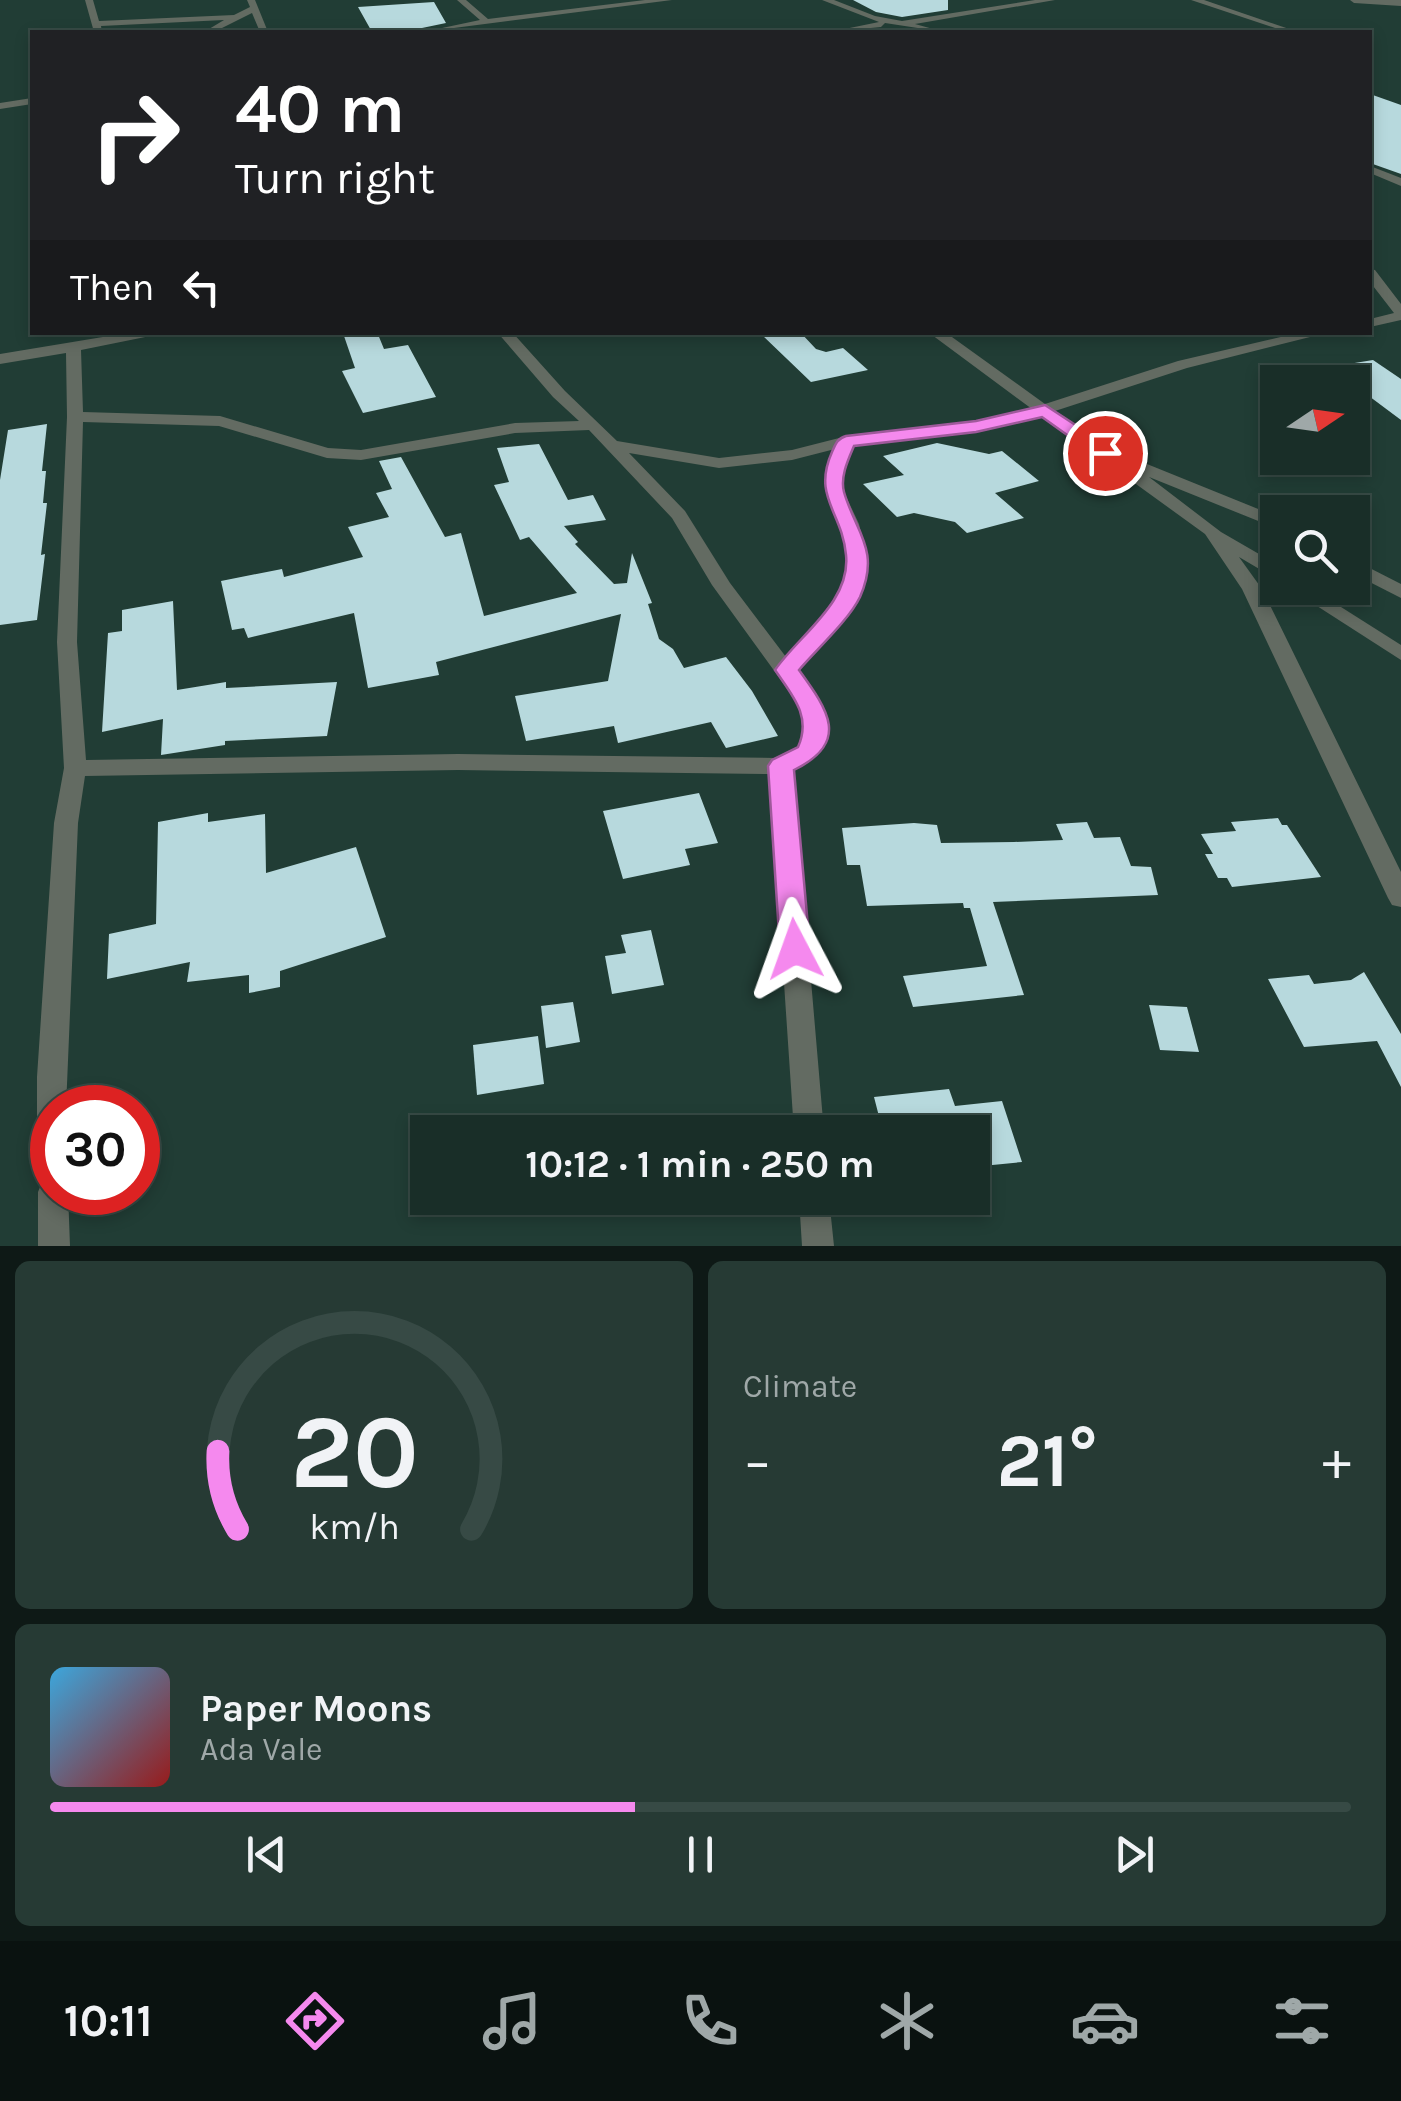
<!DOCTYPE html>
<html lang="en">
<head>
<meta charset="utf-8">
<style>
	:root { --surface:#192e28; --page:#263a34; --text:#f1f3f6; --muted:#9fa8a8; --line:#374a45; --accent:#f589ee }
	body { margin:0; font-family:Karla,sans-serif; background:var(--page); color:var(--text); height:100vh; display:flex; flex-direction:column; font-size:38px; white-space:nowrap }
	* { box-sizing:border-box; margin:0 }
	p { font-size:32px; color:var(--muted) }
	.icon { flex:none; width:55px; height:55px; fill:none; stroke:currentColor; stroke-width:2; stroke-linecap:round; stroke-linejoin:round }
	.map { position:relative; height:1246px; overflow:hidden }
	.details { display:flex; flex-direction:column; gap:15px; padding:15px; background:#0e1916; flex:1 }
	.details>* { flex:none }
	.top-card { position:absolute; left:30px; top:30px; width:1342px; height:305px; border-radius:0px; box-shadow:0 5px 15px #0003,0 0 0 2px var(--line); background:#202124; color:#fff; overflow:hidden }
	.needle { width:65px; rotate:77deg }
	.fabs { position:absolute; left:1260px; top:365px; display:grid; gap:20px }
	.fabs a { display:grid; place-items:center; width:110px; height:110px; border-radius:0px; background:var(--surface); box-shadow:0 5px 15px #0003,0 0 0 2px var(--line); font-size:50px }
	.speed { position:absolute; left:30px; top:1085px; display:flex; gap:20px; font-size:50px; font-weight:700; text-align:center }
	.speed>* { display:grid; place-content:center; width:130px; height:130px; border-radius:50%; background:var(--surface); box-shadow:0 5px 15px #0003,0 0 0 2px var(--line); line-height:1 }
	.speed .limit { border:15px solid #d22; background:#fff; color:#111 }
	.pin { position:absolute; display:grid; place-items:center; width:85px; height:85px; color:#fff; margin:-42px; border:5px solid #fff; border-radius:50%; box-shadow:0 2px 10px #0007 }
	.me { position:absolute; width:110px; margin:-55px; rotate:356deg; stroke-linejoin:round; filter:drop-shadow(0 0 8px #0008) }
	.turn { display:flex; align-items:center; gap:35px; height:210px; padding:0 40px; font-size:45px }
	.turn .icon { width:130px; height:130px; stroke-width:2.5 }
	.turn b { display:block; font-size:70px; line-height:85px }
	.then { display:flex; align-items:center; height:95px; padding:0 40px; background:#0003; gap:20px; font-size:38px }
	.big { font-size:75px; font-weight:700; line-height:1.1 }
	.details .card { flex:1; display:flex; flex-direction:column; justify-content:center; gap:15px; min-width:0; padding:0 35px; border-radius:15px; background:var(--page) }
	.details .dial { align-items:center; gap:0 }
	.dial svg { height:260px; overflow:visible; fill:none; stroke:var(--line); stroke-width:7; stroke-linecap:round; text-anchor:middle }
	.dial text { fill:var(--text); stroke:none }
	.song { display:flex; align-items:center; gap:30px }
	.cover { width:120px; height:120px; border-radius:15px; background:linear-gradient(135deg,hsl(200 70% 55%),hsl(0 70% 35%)) }
	.played { height:10px; border-radius:5px; background:linear-gradient(90deg,var(--accent) 45%,var(--line) 45%) }
	.keys { display:flex; justify-content:space-around; direction:ltr }
	.heat { display:flex; justify-content:space-between; align-items:center; font-size:55px; direction:ltr }
	.details .tiles { flex:1; display:grid; gap:15px; grid-template-columns:1fr 1fr }
	.card:last-child { grid-column:span 2 }
	.trip { position:absolute; left:410px; top:1115px; width:580px; height:100px; border-radius:0px; background:var(--surface); box-shadow:0 5px 15px #0003,0 0 0 2px var(--line); font-weight:700; line-height:100px; text-align:center }
	.dock { display:flex; height:160px; justify-content:space-around; align-items:center; background:#0a1210; color:var(--muted) }
	.dock .icon { width:70px; height:70px }
	.dock .current { color:var(--accent) }
	.dock b { font-size:45px; color:var(--text) }
	.map>svg:first-child { display:block }
	.building { fill:#b7d9dd }
	.lines { fill:none; stroke-linecap:round; stroke-linejoin:round }
	.minor { fill:#636b62; fill-rule:evenodd }
	.route { fill:#f589ee; stroke:#9f599b; stroke-width:2.5 }
</style>
</head>
<body>
<div class="map">
<svg width="1401" height="1246" viewBox="0 0 1401 1246">
	<rect width="100%" height="100%" fill="#213d35"/>
	<g class="building">
		<polygon points="853,0 948,0 948,10 902,17 876,12"/>
		<polygon points="434,2 446,23 422,28 419,32 372,32 358,7"/>
		<polygon points="1370,94 1401,105 1401,174 1370,163"/>
		<polygon points="377,332 384,349 408,345 436,397 363,413 342,371 355,368 344,336"/>
		<polygon points="759,332 800,332 816,349 826,352 843,348 868,370 811,382"/>
		<polygon points="1373,360 1401,379 1401,420 1330,367"/>
		<polygon points="47,424 42,471 46,471 43,503 47,503 41,555 45,554 37,620 0,625 0,480 8,430"/>
		<polygon points="937,443 989,454 1002,451 1039,481 995,493 1024,518 967,533 955,522 914,513 897,517 863,484 904,475 883,456"/>
		<polygon points="539,444 568,500 593,495 606,520 564,526 578,542 575,544 614,584 627,583 632,553 652,603 648,604 659,639 673,649 684,668 726,657 752,691 778,736 726,748 711,722 618,743 614,726 526,741 515,696 608,681 621,614 436,662 439,675 368,688 354,613 248,638 244,628 232,630 221,581 282,569 284,577 363,557 348,527 389,517 376,493 392,489 379,461 401,457 445,537 461,533 484,616 577,593 529,537 520,540 494,485 509,482 497,448"/>
		<polygon points="173,601 177,690 226,682 226,688 337,682 327,736 225,741 225,745 161,755 163,719 102,732 108,633 122,631 122,610"/>
		<polygon points="699,793 718,843 685,849 690,865 623,879 603,811"/>
		<polygon points="208,813 208,822 265,814 266,873 356,847 386,937 280,971 280,987 249,993 249,975 187,982 190,962 107,979 109,934 156,924 158,822"/>
		<polygon points="1278,818 1282,825 1287,825 1321,877 1232,887 1227,878 1218,878 1205,854 1213,854 1201,834 1236,831 1231,822"/>
		<polygon points="1087,822 1094,838 1120,837 1131,866 1151,867 1158,895 993,902 1024,995 913,1007 903,976 987,966 970,908 964,908 963,903 867,906 860,865 847,865 842,828 914,823 937,825 941,843 1014,842 1063,840 1056,824"/>
		<polygon points="651,930 664,985 612,994 605,956 626,953 621,935"/>
		<polygon points="1364,972 1401,1034 1401,1087 1377,1041 1304,1047 1268,979 1309,975 1314,984 1351,980"/>
		<polygon points="573,1002 580,1042 546,1048 541,1006"/>
		<polygon points="1149,1005 1187,1007 1199,1052 1160,1050"/>
		<polygon points="538,1036 544,1084 477,1095 473,1045"/>
		<polygon points="949,1089 955,1106 1002,1101 1022,1162 972,1167 972,1132 883,1132 874,1097"/>
	</g>
	<g class="lines">
		<g class="minor">
			<polygon points="85,0 93,0 99,21 234,15 250,7 247,0 255,0 268,32 260,32 252,13 214,32 204,32 224,20 101,26 102,32 94,32"/>
			<polygon points="457,0 466,0 488,19 645,0 672,0 423,32 480,20"/>
			<polygon points="822,0 834,0 875,16 902,21 1035,0 1055,0 915,24 944,32 885,23 881,27 830,32 879,22"/>
			<polygon points="1191,0 1204,0 1298,32 1287,32"/>
			<polygon points="1350,0 1401,0 1401,6 1354,3"/>
			<polygon points="32,98 32,104 0,109 0,103"/>
			<polygon points="1370,166 1401,178 1401,186 1370,173"/>
			<polygon points="1370,269 1375,270 1401,304 1401,320 1370,327 1370,319 1394,313 1370,282"/>
			<path d="M133,332H170L81,350L83,412L220,416L328,448L361,450L515,423L579,421L553,397L497,332H512L565,391L617,441L719,458L792,450L847,436L976,422L1032,409L928,332H945L1045,404L1178,361L1302,332H1330L1187,368L1055,411L1129,463L1142,462L1278,517V529L1149,477L1221,532L1278,565V580L1239,557L1262,589L1401,872V907L1392,905L1388,898L1242,589L1205,534L1042,416L976,432L854,445L845,467L843,490L859,524L867,558L859,597L797,672C827,712 850,741 793,770L824,1132H794L770,774L458,770L85,776L78,823L66,1108H52V1170L41,1167L37,1157V1077L54,823L64,768L57,642L67,417L66,353L0,364V354ZM83,422L219,426L327,458L361,460L515,433L589,430L672,518L712,585L802,709L806,733L800,747L778,758L458,754L86,760L77,642ZM835,449L827,467L825,490L841,524L849,558L840,596L786,657L730,583L685,511L629,453L719,468L792,460Z"/>
			<polygon points="1352,559 1401,584 1401,598 1352,573"/>
			<polygon points="1289,588 1311,588 1401,645 1401,660"/>
			<polygon points="52,1178 52,1192 68,1192 70,1246 38,1246 38,1192 42,1182"/>
			<polygon points="799,1198 829,1198 834,1246 802,1246"/>
		</g>
	</g>
	<path class="route" d="M1045,405L1112,449V457H1098L1042,417L976,432L854,446C848,460 840,477 844,492C855,531 881,550 860,597C849,620 816,650 799,670C828,710 851,742 794,770L810,949L805,957L795,961L785,957L780,949L768,766L772,760L798,747C812,716 792,695 775,670C799,635 851,602 846,555C842,511 812,497 832,452C836,443 837,439 846,436L976,421Z"/>
</svg>
<div class="fabs">
<a><svg class="needle" viewBox="-14 -14 28 28"><path d="M0-13l5 13h-10z" fill="#e53935"/><path d="M0 13l5-13h-10z" fill="#9fa8a8"/></svg></a>
<a><svg class="icon" aria-label="search" viewBox="0 0 24 24"><circle cx="10" cy="10" r="6"/><path d="M15 15l6 6"/></svg></a>
</div>
<div class="speed"><div class="limit">30</div></div>
<div class="pin" style="left:1105px;top:453px;background:#d93025"><svg class="icon" aria-label="arrive" viewBox="0 0 24 24"><path d="M6 21V4h12l-3 4 3 4H6"/></svg></div>
<svg class="me" style="left:795px;top:949px" viewBox="-20 -20 40 40"><path d="M0-17L14 15 0 8-14 15z" fill="#f589ee" stroke="#fff" stroke-width="4"/></svg>
<div class="trip">10:12 · 1 min · 250 m</div>
<div class="top-card">
<div class="turn"><svg class="icon" aria-label="right" viewBox="0 0 24 24"><path d="M7 20v-9h11M14 6l5 5-5 5"/></svg><div><b>40 m</b>Turn right</div></div>
<div class="then">Then<svg class="icon" aria-label="left" viewBox="0 0 24 24"><path d="M17 20v-9H6M10 6l-5 5 5 5"/></svg></div>
</div>
</div>
<section class="details">
<div class="tiles">
<div class="card dial"><svg viewBox="0 0 100 80">
<path d="M14 69A42 42 0 1 1 86 69"/>
<path d="M14 69A42 42 0 0 1 8 45" stroke="#f589ee"/>
<text x="50" y="56" font-size="32" font-weight="700">20</text>
<text x="50" y="72" font-size="11">km/h</text>
</svg></div>
<div class="card"><p>Climate</p>
<div class="heat"><a>−</a><b class="big">21°</b><a>+</a></div>
</div>
<div class="card">
<div class="song"><i class="cover"></i><div><b>Paper Moons</b><p>Ada Vale</p></div></div>
<div class="played"></div>
<div class="keys"><svg class="icon" aria-label="previous" viewBox="0 0 24 24"><path d="M18 5L8 12l10 7zM5 5v14"/></svg><svg class="icon" aria-label="pause" viewBox="0 0 24 24"><path d="M8 5v14M16 5v14"/></svg><svg class="icon" aria-label="next" viewBox="0 0 24 24"><path d="M6 5l10 7-10 7zM19 5v14"/></svg></div>
</div>
</div>
</section>
<nav class="dock">
<b>10:11</b>
<svg class="icon current" aria-label="directions" viewBox="0 0 24 24"><path d="M12 3l9 9-9 9-9-9zM9 14v-3h6M13 9l2 2-2 2"/></svg>
<svg class="icon" aria-label="music" viewBox="0 0 24 24"><path d="M9 18V5l10-2v13"/><circle cx="6" cy="18" r="3"/><circle cx="16" cy="16" r="3"/></svg>
<svg class="icon" aria-label="phone" viewBox="0 0 24 24"><path d="M5 4h4l2 5-3 2q2 4 5 5l2-3 5 2v4C11 20 4 13 5 4z"/></svg>
<svg class="icon" aria-label="climate" viewBox="0 0 24 24"><path d="M12 3v18M4 7l16 10M4 17L20 7"/></svg>
<svg class="icon" aria-label="car" viewBox="0 0 24 24"><path d="M5 17H2v-5l4-1 3-4h7l3 4 3 1v5h-3M9 17h6M6 11h13"/><circle cx="7" cy="17" r="2"/><circle cx="17" cy="17" r="2"/></svg>
<svg class="icon" aria-label="filters" viewBox="0 0 24 24"><path d="M4 7h16M4 17h16"/><circle cx="9" cy="7" r="2"/><circle cx="15" cy="17" r="2"/></svg>
</nav>
</body>
</html>
